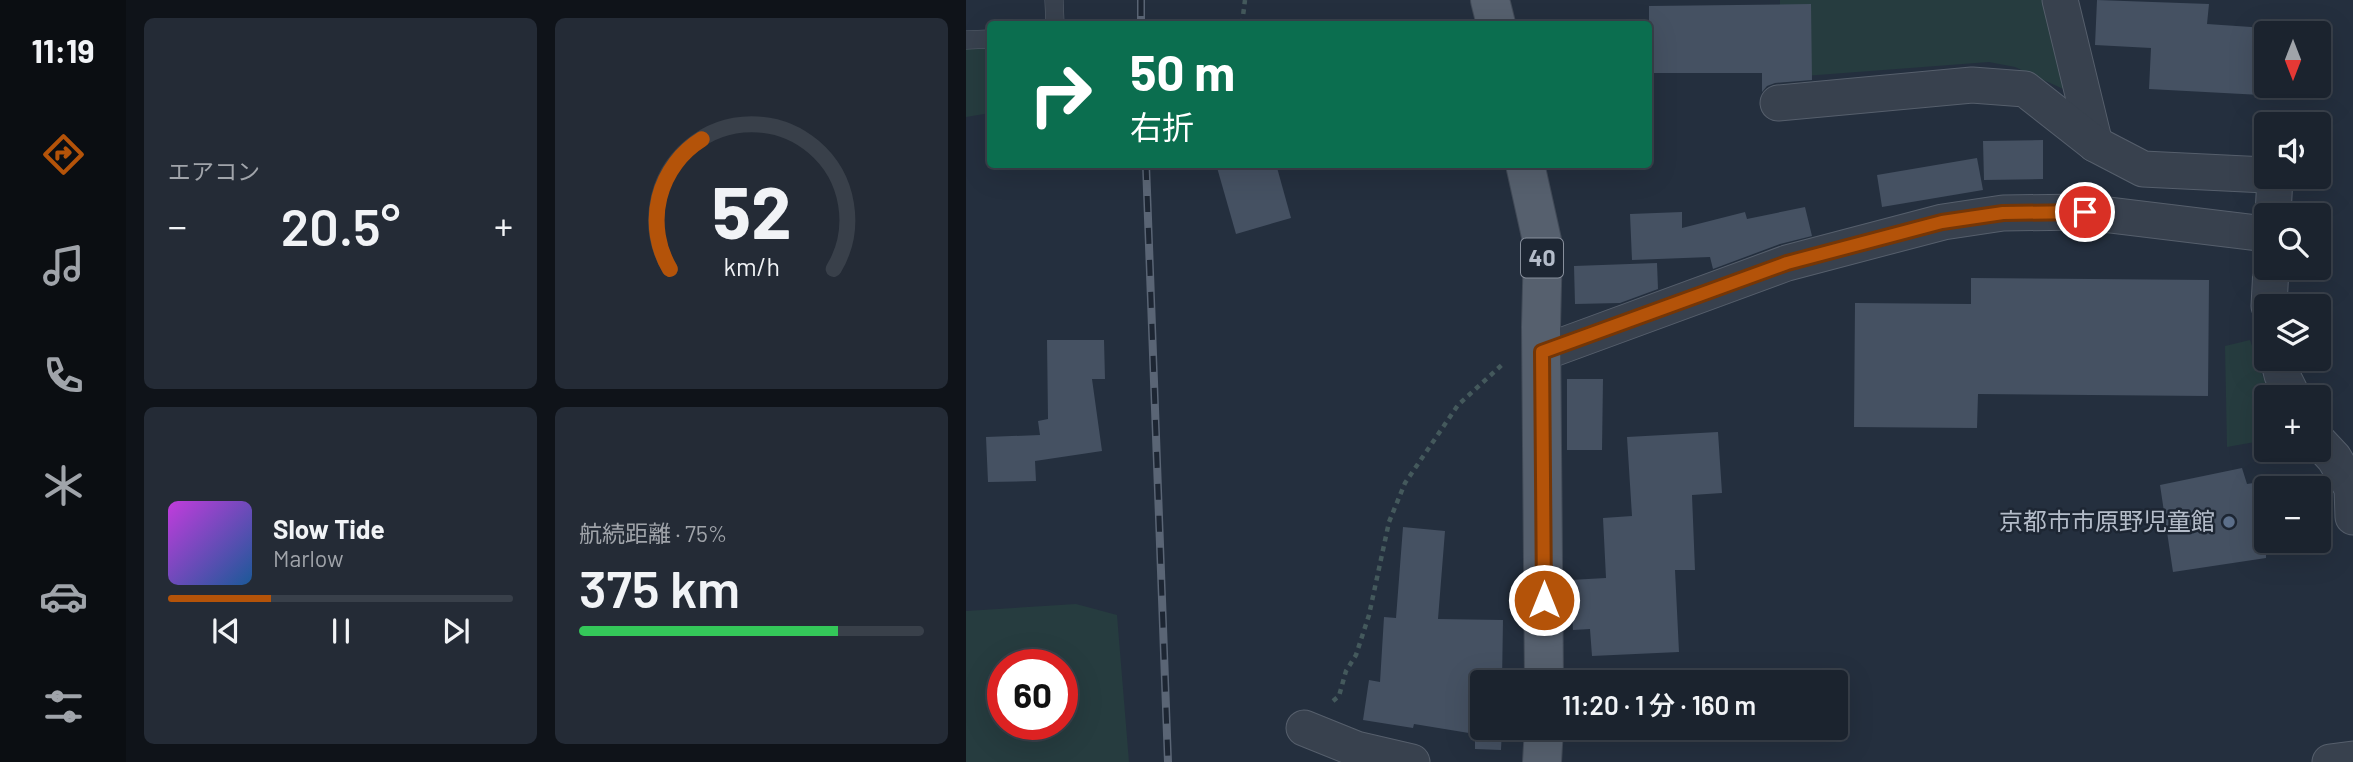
<!DOCTYPE html>
<html lang="ja">
<head>
<meta charset="utf-8">
<style>
	:root { --surface:#1b232e; --page:#242b36; --text:#f1f3f6; --muted:#a0a4aa; --line:#39404a; --accent:#b45309 }
	body { margin:0; font-family:Barlow,"Noto Sans JP",sans-serif; background:var(--page); color:var(--text); height:100vh; display:flex; flex-direction:column; font-size:26px; white-space:nowrap }
	* { box-sizing:border-box; margin:0 }
	p { font-size:23px; color:var(--muted) }
	.icon { flex:none; width:38px; height:38px; fill:none; stroke:currentColor; stroke-width:2; stroke-linecap:round; stroke-linejoin:round }
	.map { position:relative; flex:1; overflow:hidden }
	.panel { display:flex; flex-direction:column; gap:18px; padding:18px; background:#0f1319; width:840px }
	.panel>* { flex:none }
	.banner { position:absolute; left:21px; top:21px; width:665px; height:147px; border-radius:7px; box-shadow:0 7px 28px #0002,0 0 0 2px var(--line); background:#0b6e4f; color:#fff; overflow:hidden }
	.needle { width:46px; rotate:180deg }
	.tools { position:absolute; left:1288px; top:21px; display:grid; gap:14px }
	.tools a { display:grid; place-items:center; width:77px; height:77px; border-radius:7px; background:var(--surface); box-shadow:0 7px 28px #0002,0 0 0 2px var(--line); font-size:35px }
	.speed { position:absolute; left:21px; top:649px; display:flex; gap:14px; font-size:35px; font-weight:700; text-align:center }
	.speed>* { display:grid; place-content:center; width:91px; height:91px; border-radius:50%; background:var(--surface); box-shadow:0 7px 28px #0002,0 0 0 2px var(--line); line-height:1 }
	.speed .limit { border:10px solid #d22; background:#fff; color:#111 }
	.pin { position:absolute; display:grid; place-items:center; width:60px; height:60px; color:#fff; margin:-30px; border:4px solid #fff; border-radius:50%; box-shadow:0 2px 7px #0007 }
	.me { position:absolute; width:77px; margin:-38px; rotate:0deg; stroke-linejoin:round; filter:drop-shadow(0 0 5px #0008) }
	.turn { display:flex; align-items:center; gap:24px; height:147px; padding:0 28px; font-size:32px }
	.turn .icon { width:91px; height:91px; stroke-width:2.5 }
	.turn b { display:block; font-size:49px; line-height:60px }
	.big { font-size:52px; font-weight:600; line-height:1.1 }
	.panel .card { flex:1; display:flex; flex-direction:column; justify-content:center; gap:10px; min-width:0; padding:0 24px; border-radius:10px; background:var(--page) }
	.panel .dial { align-items:center; gap:0 }
	.dial svg { height:182px; overflow:visible; fill:none; stroke:var(--line); stroke-width:7; stroke-linecap:round; text-anchor:middle }
	.dial text { fill:var(--text); stroke:none }
	.song { display:flex; align-items:center; gap:21px }
	.cover { width:84px; height:84px; border-radius:10px; background:linear-gradient(135deg,hsl(290 70% 55%),hsl(210 70% 35%)) }
	.played { height:7px; border-radius:4px; background:linear-gradient(90deg,var(--accent) 30%,var(--line) 30%) }
	.keys { display:flex; justify-content:space-around; direction:ltr }
	.heat { display:flex; justify-content:space-between; align-items:center; font-size:38px; direction:ltr }
	.charge { height:10px; border-radius:5px; background:linear-gradient(90deg,#34c759 75%,var(--line) 0) }
	.panel .tiles { flex:1; display:grid; gap:18px; grid-template-columns:repeat(2,1fr) }
	.trip { position:absolute; left:504px; top:670px; width:378px; height:70px; border-radius:7px; background:var(--surface); box-shadow:0 7px 28px #0002,0 0 0 2px var(--line); font-weight:600; line-height:70px; text-align:center }
	main { display:flex; flex:1; min-height:0 }
	.tabs { display:flex; flex-direction:column; width:126px; justify-content:space-around; align-items:center; background:#0b0e12; color:var(--muted) }
	.tabs .icon { width:49px; height:49px }
	.tabs .active { color:var(--accent) }
	.tabs b { font-size:32px; color:var(--text) }
	.map>svg:first-child { display:block }
	.green { fill:#263c3f; fill-rule:evenodd }
	.building { fill:#455162 }
	.lines { fill:none; stroke-linecap:round; stroke-linejoin:round }
	.lane-casing { stroke:#565f6c; stroke-width:19 }
	.street-casing { stroke:#565f6c; stroke-width:37 }
	.primary-casing { stroke:#414a57; stroke-width:40 }
	.path { stroke:#44595c; stroke-width:4.5; stroke-dasharray:5 5; stroke-linecap:butt }
	.lane { stroke:#38414e; stroke-width:18 }
	.street { stroke:#38414e; stroke-width:35 }
	.primary { stroke:#56606e; stroke-width:38 }
	.rail-casing { stroke:#5a6575; stroke-width:8 }
	.rail { stroke:#1d2633; stroke-width:5; stroke-dasharray:16; stroke-linecap:butt }
	.route-casing { stroke:#753606; stroke-width:18 }
	.route { stroke:#b45309; stroke-width:12 }
	.service-dot { fill:#5c6f8a; stroke:#1d2633; stroke-width:2.5 }
	.labels { text-anchor:middle; stroke-width:5; stroke-linejoin:round; paint-order:stroke }
	.shield { fill:#1d2633; stroke:#878f9c; stroke-width:2 }
	.shield-label { font-size:23px; font-weight:bold; fill:#b4bcc9 }
	.poi-label { font-size:24px; fill:#b4bcc9; stroke:#1d2633; text-anchor:end }
</style>
</head>
<body>
<main>
<nav class="tabs">
<b>11:19</b>
<svg class="icon active" aria-label="directions" viewBox="0 0 24 24"><path d="M12 3l9 9-9 9-9-9zM9 14v-3h6M13 9l2 2-2 2"/></svg>
<svg class="icon" aria-label="music" viewBox="0 0 24 24"><path d="M9 18V5l10-2v13"/><circle cx="6" cy="18" r="3"/><circle cx="16" cy="16" r="3"/></svg>
<svg class="icon" aria-label="phone" viewBox="0 0 24 24"><path d="M5 4h4l2 5-3 2q2 4 5 5l2-3 5 2v4C11 20 4 13 5 4z"/></svg>
<svg class="icon" aria-label="climate" viewBox="0 0 24 24"><path d="M12 3v18M4 7l16 10M4 17L20 7"/></svg>
<svg class="icon" aria-label="car" viewBox="0 0 24 24"><path d="M5 17H2v-5l4-1 3-4h7l3 4 3 1v5h-3M9 17h6M6 11h13"/><circle cx="7" cy="17" r="2"/><circle cx="17" cy="17" r="2"/></svg>
<svg class="icon" aria-label="filters" viewBox="0 0 24 24"><path d="M4 7h16M4 17h16"/><circle cx="9" cy="7" r="2"/><circle cx="15" cy="17" r="2"/></svg>
</nav>
<section class="panel">
<div class="tiles">
<div class="card"><p>エアコン</p>
<div class="heat"><a>−</a><b class="big">20.5°</b><a>+</a></div>
</div>
<div class="card dial"><svg viewBox="0 0 100 80">
<path d="M14 69A42 42 0 1 1 86 69"/>
<path d="M14 69A42 42 0 0 1 28 12" stroke="#b45309"/>
<text x="50" y="56" font-size="32" font-weight="700">52</text>
<text x="50" y="72" font-size="11">km/h</text>
</svg></div>
<div class="card">
<div class="song"><i class="cover"></i><div><b>Slow Tide</b><p>Marlow</p></div></div>
<div class="played"></div>
<div class="keys"><svg class="icon" aria-label="previous" viewBox="0 0 24 24"><path d="M18 5L8 12l10 7zM5 5v14"/></svg><svg class="icon" aria-label="pause" viewBox="0 0 24 24"><path d="M8 5v14M16 5v14"/></svg><svg class="icon" aria-label="next" viewBox="0 0 24 24"><path d="M6 5l10 7-10 7zM19 5v14"/></svg></div>
</div>
<div class="card"><p>航続距離 · 75%</p><b class="big">375 km</b><div class="charge"></div></div>
</div>
</section>
<div class="map">
<svg width="1387" height="762" viewBox="0 0 1387 762">
	<rect width="100%" height="100%" fill="#242f3e"/>
	<g class="green">
		<polygon points="814,0 1084,0 1104,92 1049,67 1023,62 812,78"/>
		<polygon points="24,48 24,113 0,117 0,49"/>
		<polygon points="1284,340 1304,397 1300,397 1300,440 1261,447 1259,346"/>
		<path d="M110,604L151,615L163,762H0V611ZM37,665H96V724H37Z"/>
	</g>
	<g class="building">
		<polygon points="1131,0 1243,4 1241,24 1300,28 1295,95 1183,89 1185,48 1129,45"/>
		<polygon points="845,4 846,80 809,83 801,86 796,92 796,73 683,73 683,6"/>
		<polygon points="1077,140 1077,179 1018,180 1017,141"/>
		<polygon points="1011,158 1017,190 916,207 911,175"/>
		<polygon points="250,164 310,164 325,218 270,234"/>
		<polygon points="839,207 846,236 814,244 747,269 744,257 666,260 664,214 716,212 716,228 779,212 781,219"/>
		<polygon points="691,263 692,289 654,303 609,304 608,266"/>
		<polygon points="1005,278 1243,280 1242,396 1012,394 1011,428 888,427 889,303 1005,304"/>
		<polygon points="81,340 138,340 139,379 126,379 136,451 69,461 70,481 22,482 20,437 74,435 72,421 82,419"/>
		<polygon points="601,379 637,379 636,450 601,450"/>
		<polygon points="752,432 756,493 726,495 729,570 709,570 713,652 626,656 624,629 607,630 604,580 640,578 637,518 666,516 661,437"/>
		<polygon points="1276,468 1281,484 1300,481 1300,558 1207,572 1194,485"/>
		<polygon points="437,527 479,531 472,619 537,620 536,682 516,682 516,728 536,728 535,750 509,749 509,734 448,724 447,728 397,720 403,680 414,682 418,617 430,618"/>
	</g>
	<g class="lines">
		<defs>
			<g id="lane">
				<polyline points="88,0 89,24"/>
				<polyline points="0,40 24,39"/>
			</g>
			<g id="street">
				<polyline points="1094,0 1129,144"/>
				<polyline points="812,103 1006,85 1059,89 1129,144 1177,169 1300,175"/>
				<polyline points="1307,215 1309,177"/>
				<polyline points="1303,306 1305,268"/>
				<polyline points="576,353 821,263 977,222 1037,213 1119,212 1300,234"/>
				<polyline points="1312,359 1316,375 1327,397"/>
				<polyline points="1353,442 1368,458 1386,488 1387,517"/>
				<polyline points="338,728 390,749 446,762"/>
				<polyline points="1364,762 1387,759"/>
			</g>
			<g id="primary">
				<polyline points="524,0 530,24"/>
				<polyline points="559,164 577,245 575,327 578,682"/>
				<polyline points="576,762 578,728"/>
			</g>
		</defs>
		<use href="#lane" class="lane-casing"/>
		<use href="#street" class="street-casing"/>
		<use href="#primary" class="primary-casing"/>
		<g class="path">
			<polyline points="276,24 279,0"/>
			<polyline points="367,701 373,696 380,671 390,655 403,615 423,522 439,483 492,405 539,362"/>
		</g>
		<use href="#lane" class="lane"/>
		<use href="#street" class="street"/>
		<use href="#primary" class="primary"/>
		<defs>
			<g id="rail">
				<polyline points="175,0 175,24"/>
				<polyline points="180,164 202,762"/>
			</g>
		</defs>
		<use href="#rail" class="rail-casing"/>
		<use href="#rail" class="rail"/>
	</g>
	<g class="lines">
		<defs>
			<polyline id="route" points="578,600 576,352 821,263 976,222 1037,213 1119,212"/>
		</defs>
		<use href="#route" class="route-casing"/>
		<use href="#route" class="route"/>
	</g>
	<circle class="service-dot" cx="1263" cy="522" r="7"/>
	<g class="labels">
		<rect class="shield" x="555" y="238.5" width="42" height="39" rx="5"/>
		<g class="shield-label">
			<text x="576" y="266">40</text>
		</g>
		<g class="poi-label">
			<text x="1249" y="530">京都市市原野児童館</text>
		</g>
	</g>
</svg>
<div class="tools">
<a><svg class="needle" viewBox="-14 -14 28 28"><path d="M0-13l5 13h-10z" fill="#e53935"/><path d="M0 13l5-13h-10z" fill="#a0a4aa"/></svg></a>
<a><svg class="icon" aria-label="sound" viewBox="0 0 24 24"><path d="M4 9h4l5-4v14l-5-4H4zM17 9q2 3 0 6"/></svg></a>
<a><svg class="icon" aria-label="search" viewBox="0 0 24 24"><circle cx="10" cy="10" r="6"/><path d="M15 15l6 6"/></svg></a>
<a><svg class="icon" aria-label="layers" viewBox="0 0 24 24"><path d="M12 4l9 5-9 5-9-5zM3 14l9 5 9-5"/></svg></a>
<a>+</a>
<a>−</a>
</div>
<div class="speed"><div class="limit">60</div></div>
<div class="pin" style="left:1119px;top:212px;background:#d93025"><svg class="icon" aria-label="arrive" viewBox="0 0 24 24"><path d="M6 21V4h12l-3 4 3 4H6"/></svg></div>
<svg class="me" style="left:578px;top:600px" viewBox="-20 -20 40 40"><circle r="17" fill="#b45309" stroke="#fff" stroke-width="3"/><path d="M0-11L8 9 0 5-8 9z" fill="#fff"/></svg>
<div class="trip">11:20 · 1 分 · 160 m</div>
<div class="banner">
<div class="turn"><svg class="icon" aria-label="right" viewBox="0 0 24 24"><path d="M7 20v-9h11M14 6l5 5-5 5"/></svg><div><b>50 m</b>右折</div></div>
</div>
</div>
</main>
</body>
</html>
